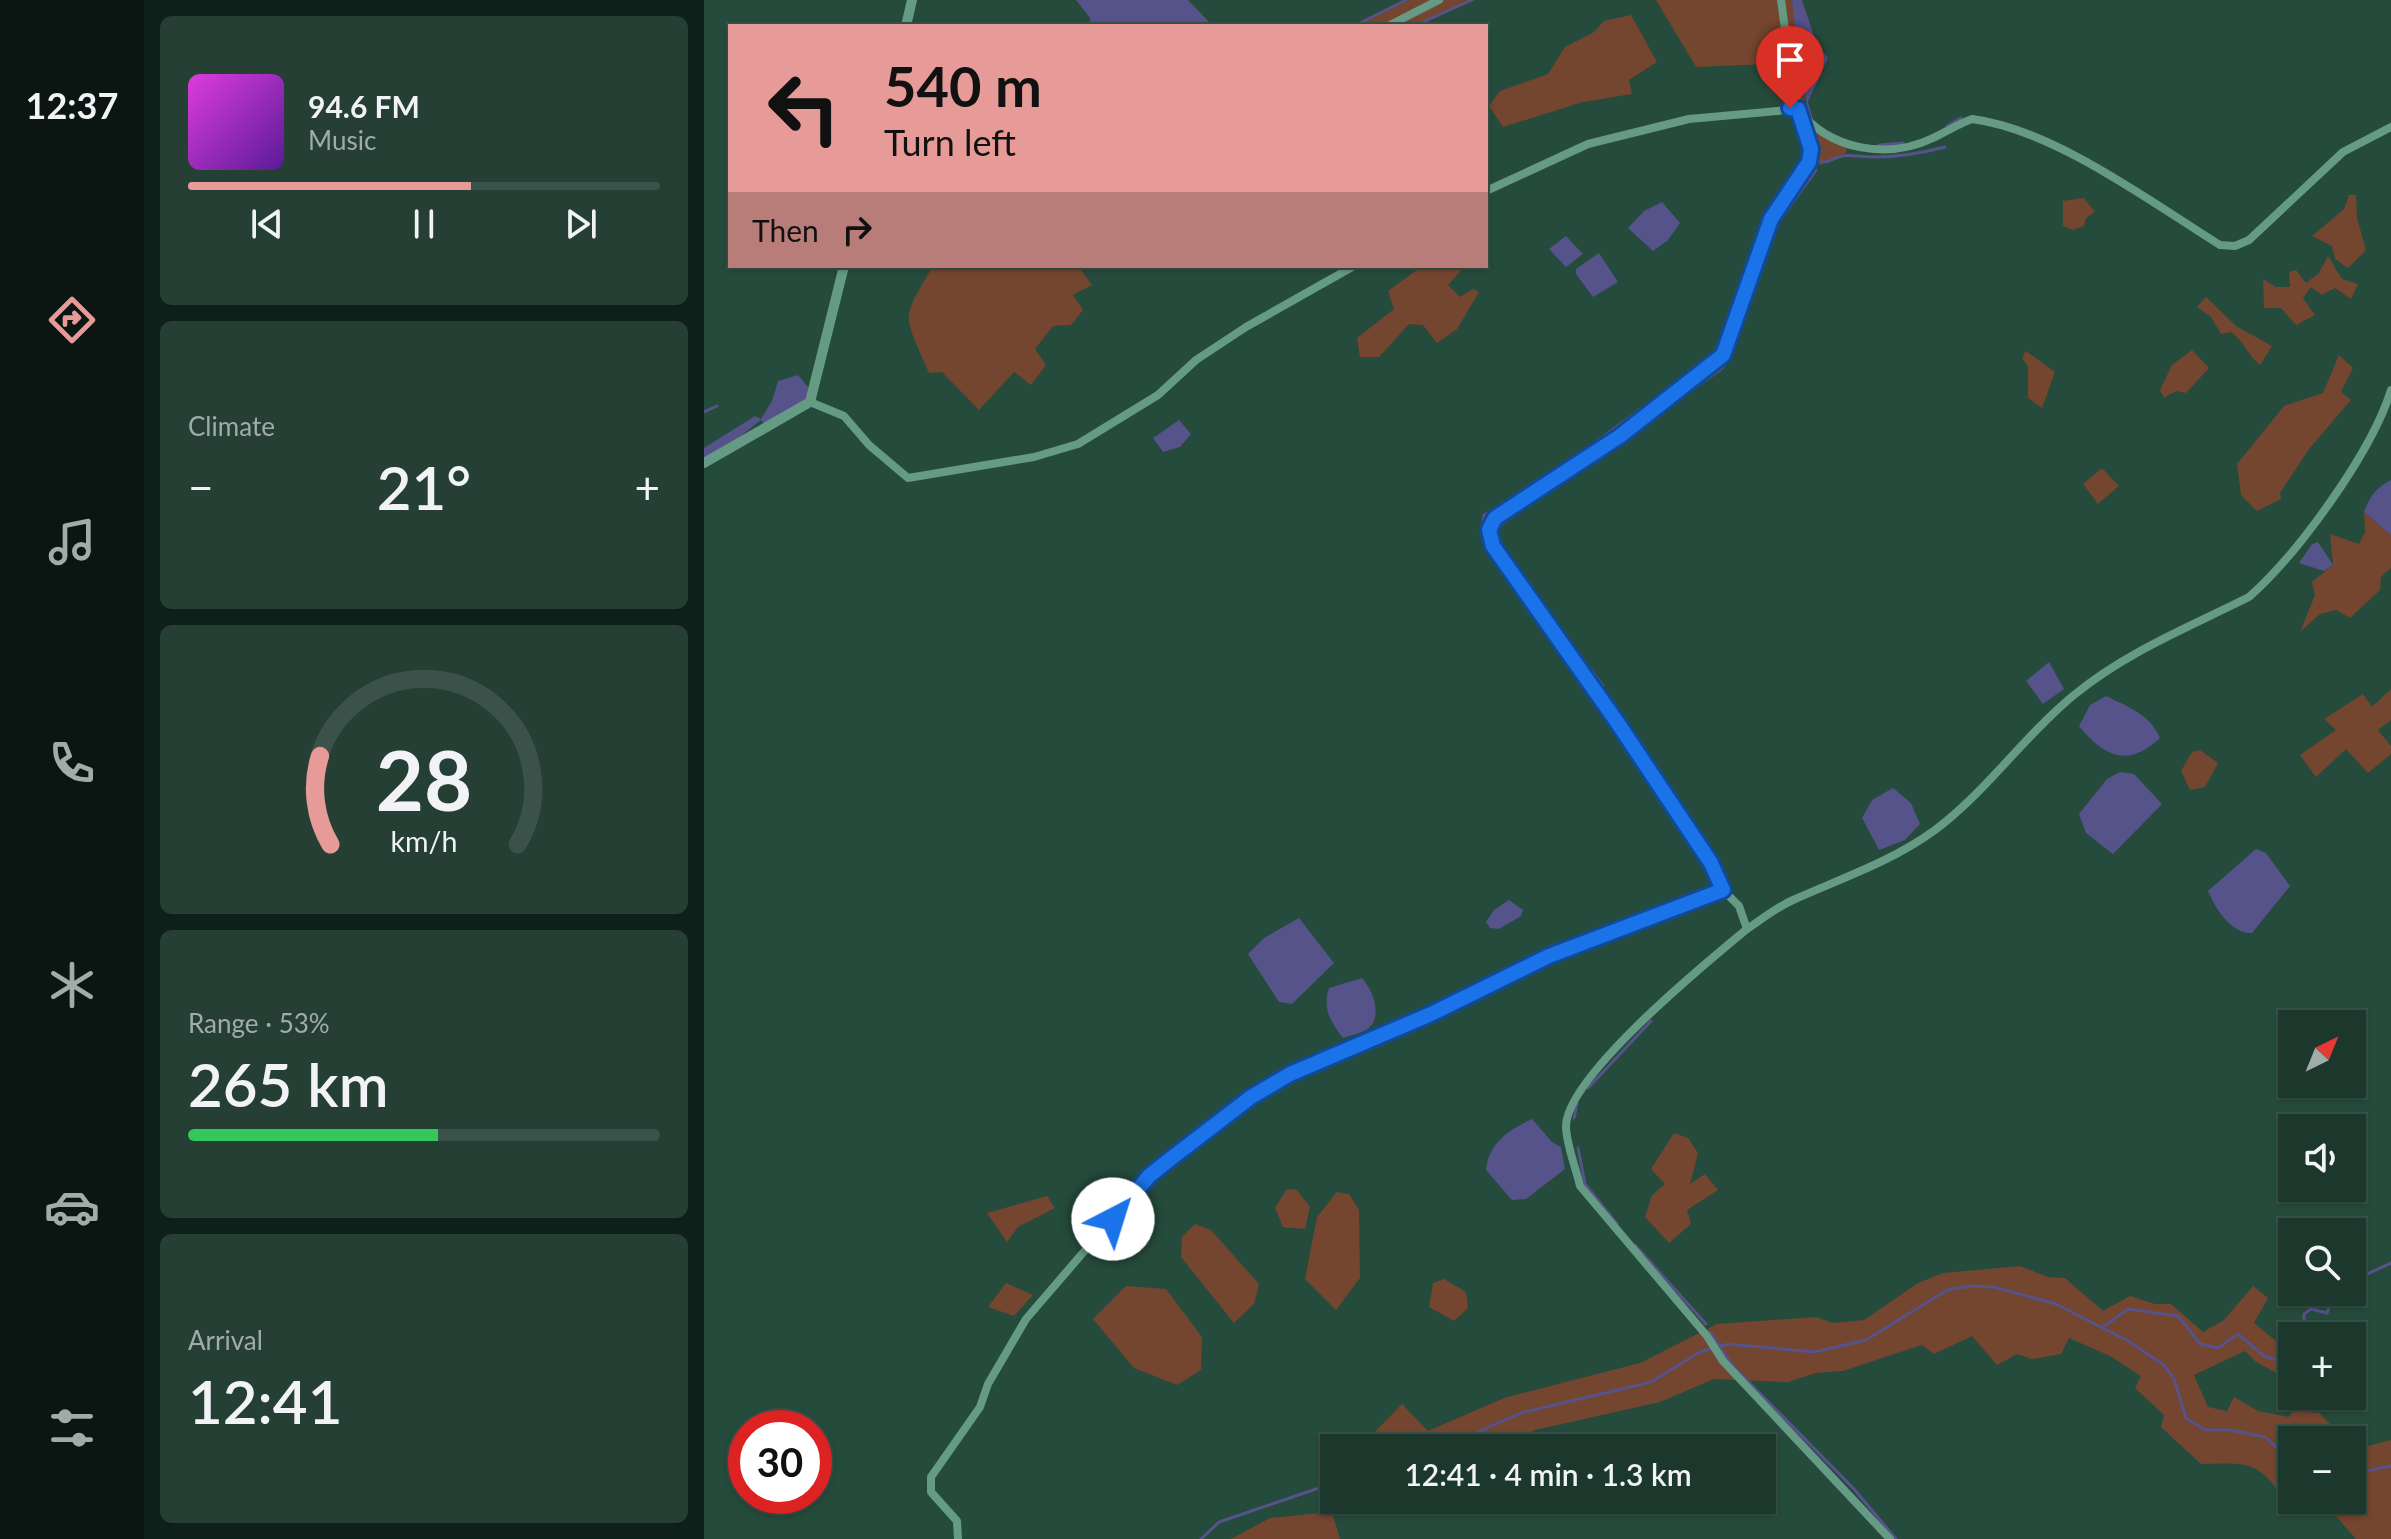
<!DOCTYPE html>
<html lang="en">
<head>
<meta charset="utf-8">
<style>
	:root { --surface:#1c382d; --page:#253f35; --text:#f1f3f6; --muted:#a0acaa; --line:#3a5249; --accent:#e69b98 }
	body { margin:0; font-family:Lato,sans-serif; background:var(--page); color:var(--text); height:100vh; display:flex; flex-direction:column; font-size:30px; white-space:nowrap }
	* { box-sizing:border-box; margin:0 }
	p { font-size:26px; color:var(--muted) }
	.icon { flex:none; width:44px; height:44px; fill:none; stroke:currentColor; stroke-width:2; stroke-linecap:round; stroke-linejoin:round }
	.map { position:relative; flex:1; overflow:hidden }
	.sheet { display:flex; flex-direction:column; gap:16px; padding:16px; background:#0f1f19; width:560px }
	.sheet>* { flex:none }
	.guide { position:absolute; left:24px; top:24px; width:760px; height:244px; border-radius:0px; box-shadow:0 2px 6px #0004,0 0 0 2px var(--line); background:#e69b98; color:#111; overflow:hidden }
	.needle { width:52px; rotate:43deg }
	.buttons { position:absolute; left:1574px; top:1010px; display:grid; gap:16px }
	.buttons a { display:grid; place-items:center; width:88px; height:88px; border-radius:0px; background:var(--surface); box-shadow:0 2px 6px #0004,0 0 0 2px var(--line); font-size:40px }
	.speed { position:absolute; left:24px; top:1410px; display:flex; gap:16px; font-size:40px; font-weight:700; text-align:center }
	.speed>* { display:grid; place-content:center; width:104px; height:104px; border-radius:50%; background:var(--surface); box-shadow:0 2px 6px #0004,0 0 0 2px var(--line); line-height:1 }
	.speed .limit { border:12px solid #d22; background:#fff; color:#111 }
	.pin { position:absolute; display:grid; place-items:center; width:68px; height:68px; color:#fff; margin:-82px -34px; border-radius:50% 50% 50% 0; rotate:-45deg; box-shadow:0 0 8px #0007 }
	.pin .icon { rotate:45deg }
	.me { position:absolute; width:88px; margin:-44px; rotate:40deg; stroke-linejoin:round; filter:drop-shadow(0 0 6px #0008) }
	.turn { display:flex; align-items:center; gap:28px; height:168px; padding:0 24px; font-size:36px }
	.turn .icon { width:104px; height:104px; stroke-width:2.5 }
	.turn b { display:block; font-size:56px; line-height:68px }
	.then { display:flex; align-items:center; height:76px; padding:0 24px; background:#0003; gap:16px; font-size:30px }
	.big { font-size:60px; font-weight:600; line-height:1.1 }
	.sheet .tile { flex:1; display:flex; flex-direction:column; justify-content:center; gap:12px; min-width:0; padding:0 28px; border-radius:12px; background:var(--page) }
	.sheet .dial { align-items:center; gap:0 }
	.dial svg { height:208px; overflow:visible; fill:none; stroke:var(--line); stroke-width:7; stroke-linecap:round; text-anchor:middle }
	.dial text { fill:var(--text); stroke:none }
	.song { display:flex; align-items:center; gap:24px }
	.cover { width:96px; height:96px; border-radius:12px; background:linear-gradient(135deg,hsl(300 70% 55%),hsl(270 70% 35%)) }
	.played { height:8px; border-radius:4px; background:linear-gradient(90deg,var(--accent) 60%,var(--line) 60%) }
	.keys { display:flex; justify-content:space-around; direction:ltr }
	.heat { display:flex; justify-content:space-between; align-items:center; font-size:44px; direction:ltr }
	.charge { height:12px; border-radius:6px; background:linear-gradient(90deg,#34c759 53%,var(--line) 0) }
	.trip { position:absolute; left:616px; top:1434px; width:456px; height:80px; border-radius:0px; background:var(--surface); box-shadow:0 2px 6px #0004,0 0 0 2px var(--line); font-weight:600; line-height:80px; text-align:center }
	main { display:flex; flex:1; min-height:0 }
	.dock { display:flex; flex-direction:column; width:144px; justify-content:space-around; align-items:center; background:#0b1612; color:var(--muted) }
	.dock .icon { width:56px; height:56px }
	.dock .active { color:var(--accent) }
	.dock b { font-size:36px; color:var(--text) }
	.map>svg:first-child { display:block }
	.green { fill:#74452f }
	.water { fill:#56528a }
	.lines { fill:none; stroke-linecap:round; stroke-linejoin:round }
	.stream { stroke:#56528a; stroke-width:3 }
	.minor { stroke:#659b84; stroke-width:8 }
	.tertiary { stroke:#659b84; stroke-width:10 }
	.route-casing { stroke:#114b97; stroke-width:20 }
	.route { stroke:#1a73e8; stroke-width:14 }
</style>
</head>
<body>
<main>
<nav class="dock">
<b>12:37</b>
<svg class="icon active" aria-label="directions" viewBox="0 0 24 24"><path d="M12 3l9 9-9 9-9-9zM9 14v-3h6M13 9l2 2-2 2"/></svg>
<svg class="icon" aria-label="music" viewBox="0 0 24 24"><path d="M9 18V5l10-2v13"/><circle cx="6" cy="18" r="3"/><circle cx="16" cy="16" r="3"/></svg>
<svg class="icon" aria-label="phone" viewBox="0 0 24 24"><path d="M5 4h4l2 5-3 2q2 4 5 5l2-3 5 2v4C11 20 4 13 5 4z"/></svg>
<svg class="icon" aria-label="climate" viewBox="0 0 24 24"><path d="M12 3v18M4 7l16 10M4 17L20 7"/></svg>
<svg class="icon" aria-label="car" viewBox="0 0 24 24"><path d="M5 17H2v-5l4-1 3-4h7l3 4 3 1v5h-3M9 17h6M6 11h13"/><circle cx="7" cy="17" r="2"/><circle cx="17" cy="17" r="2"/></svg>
<svg class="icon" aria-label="filters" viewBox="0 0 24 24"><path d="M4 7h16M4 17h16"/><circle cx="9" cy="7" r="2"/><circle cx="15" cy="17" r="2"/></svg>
</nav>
<section class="sheet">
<div class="tile">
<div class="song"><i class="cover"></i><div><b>94.6 FM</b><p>Music</p></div></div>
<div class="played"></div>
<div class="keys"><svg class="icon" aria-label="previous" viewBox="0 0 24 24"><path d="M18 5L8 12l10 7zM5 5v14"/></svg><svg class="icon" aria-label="pause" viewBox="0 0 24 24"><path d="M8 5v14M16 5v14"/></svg><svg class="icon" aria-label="next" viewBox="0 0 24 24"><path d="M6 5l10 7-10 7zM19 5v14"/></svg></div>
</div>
<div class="tile"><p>Climate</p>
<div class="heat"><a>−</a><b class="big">21°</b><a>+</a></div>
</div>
<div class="tile dial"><svg viewBox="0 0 100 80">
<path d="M14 69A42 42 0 1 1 86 69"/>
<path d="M14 69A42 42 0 0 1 10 35" stroke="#e69b98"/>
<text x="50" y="56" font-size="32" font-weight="700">28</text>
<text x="50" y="72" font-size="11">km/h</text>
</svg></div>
<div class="tile"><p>Range · 53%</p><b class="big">265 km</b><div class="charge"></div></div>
<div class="tile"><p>Arrival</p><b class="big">12:41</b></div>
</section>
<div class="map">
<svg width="1687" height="1539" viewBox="0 0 1687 1539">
	<rect width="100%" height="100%" fill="#254b3c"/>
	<g class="green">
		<polygon points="702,0 768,0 710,26 650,26"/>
		<path d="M952,0H1088L1101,102L1094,109L1114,131L1144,145L1142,153L1117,165L1105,162C1109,135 1090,94 1087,63L992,67Z"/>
		<polygon points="927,15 953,62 925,80 928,94 879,102 799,127 785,106 796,91 844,74 861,47 890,32 900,21"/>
		<polygon points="1645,195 1652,195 1653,218 1662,250 1644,268 1631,259 1628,246 1608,236 1640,209"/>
		<polygon points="1380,198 1391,212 1382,218 1380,226 1369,230 1359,226 1359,201"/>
		<polygon points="1624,256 1638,279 1654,284 1647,299 1631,288 1618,295 1607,287 1599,298 1611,315 1592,325 1577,308 1560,308 1559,279 1572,287 1586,287 1585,272 1592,270 1602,283 1615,273"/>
		<path d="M229,266H374L388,285L369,295L379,310L367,325L349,326L331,349L342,365L327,385L310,372L275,410L238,372L225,373C200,313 195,323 229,266Z"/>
		<polygon points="718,266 761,266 744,285 756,297 769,289 775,292 753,329 733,343 719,325 705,324 675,357 656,357 653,338 690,309 684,291"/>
		<path d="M1502,297L1532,326L1568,346L1556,365C1543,355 1541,342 1527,332L1517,334L1507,317L1493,307Z"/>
		<polygon points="1488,350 1505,368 1482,393 1472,391 1460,398 1456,390 1468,365"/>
		<polygon points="1322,351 1351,372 1338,408 1324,398 1324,366 1318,358"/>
		<polygon points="1635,355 1649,368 1637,392 1647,400 1605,449 1576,493 1577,499 1553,511 1537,495 1533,464 1580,406 1619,393"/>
		<polygon points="1398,468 1415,486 1394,504 1379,484"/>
		<polygon points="1660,512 1687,535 1687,568 1677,577 1676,590 1646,618 1632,610 1616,614 1596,632 1611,595 1608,582 1629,565 1626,534 1655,544 1661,532"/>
		<polygon points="1687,689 1687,720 1674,730 1687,746 1687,754 1664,773 1642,749 1612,777 1596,755 1632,730 1620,719 1659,694 1668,707"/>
		<polygon points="1496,750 1514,763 1501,787 1486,790 1477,771 1488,752"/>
		<polygon points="970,1133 984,1138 994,1153 986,1184 1001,1174 1014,1190 983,1210 987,1224 965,1243 941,1217 948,1195 961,1184 947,1169"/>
		<polygon points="592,1189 606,1207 601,1229 579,1227 571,1208 582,1190"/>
		<polygon points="633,1192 645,1194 655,1210 656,1278 632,1310 601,1279 613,1217"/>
		<polygon points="343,1196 351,1208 314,1227 303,1242 283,1213"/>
		<polygon points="491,1224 507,1230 555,1284 550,1304 530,1323 477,1257 478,1237"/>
		<path d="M1316,1266L1344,1277L1361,1278L1399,1311L1426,1296L1451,1304H1467L1499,1332L1520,1320L1549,1286L1564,1298L1550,1323L1588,1354V1365L1578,1376L1552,1362L1541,1351L1490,1375L1504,1407L1523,1411L1530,1397L1554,1411L1585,1417L1589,1411L1615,1413L1642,1440H1588V1495L1575,1492C1551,1458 1536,1464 1497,1464L1457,1427L1460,1415L1431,1388L1437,1376L1406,1356L1365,1338L1357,1354L1328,1359L1313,1354L1293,1365L1268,1336L1230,1354L1218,1345L1139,1371L1112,1373L1084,1382L1010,1379L956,1402L831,1430L795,1448H655L698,1404L724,1431L800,1398L936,1363L1013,1324L1112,1317L1129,1323L1160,1320L1214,1283L1239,1273Z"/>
		<polygon points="740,1279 762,1292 764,1308 750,1321 725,1307 729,1283"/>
		<polygon points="302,1283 329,1295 310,1316 284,1307"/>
		<polygon points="422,1286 462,1289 498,1337 497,1370 473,1385 430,1368 389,1319"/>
		<polygon points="1687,1440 1687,1539 1652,1539 1618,1500 1648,1500 1648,1445 1652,1449"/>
		<polygon points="628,1512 636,1539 527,1539 566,1518"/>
	</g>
	<g class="water">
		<polygon points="372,0 484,0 509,26 386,26 386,18"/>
		<polygon points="1088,0 1098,0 1113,45 1124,58 1103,104 1096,76"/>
		<polygon points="958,202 976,223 964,240 949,251 924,228 940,211"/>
		<polygon points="862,236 879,254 862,267 845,249"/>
		<polygon points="895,253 914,282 889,297 872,274 872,269"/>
		<polygon points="94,375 105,388 102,400 60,423 57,420 28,443 0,458 0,448 51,416 57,419 68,401 74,381"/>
		<polygon points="475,420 487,434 476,447 459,452 449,438"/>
		<path d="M1687,480V535L1660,512C1665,497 1673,487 1687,480Z"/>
		<polygon points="1614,542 1629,565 1620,571 1595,563 1608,544"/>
		<polygon points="1345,662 1360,689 1339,704 1322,681"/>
		<path d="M1402,696C1424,707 1446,714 1456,738C1424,768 1400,757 1375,726L1386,705Z"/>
		<polygon points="1416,772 1430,774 1458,804 1409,854 1382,833 1375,814 1403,779"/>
		<polygon points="1189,788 1207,803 1216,824 1201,840 1175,850 1158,818 1168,800"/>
		<path d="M1552,849L1562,853L1586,886L1548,933C1527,934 1511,908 1504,891Z"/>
		<polygon points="805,900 819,910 817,916 795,929 786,928 782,922 790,910"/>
		<polygon points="595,918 630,963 588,1004 575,1002 544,954 560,938"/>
		<path d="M658,978C668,989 679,1015 665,1028C659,1033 647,1035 639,1038C627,1022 618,1009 625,988Z"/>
		<path d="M828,1119L848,1142L857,1147L861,1169L822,1199L808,1200L782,1170C785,1142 805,1130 828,1119Z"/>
	</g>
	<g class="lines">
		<g class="stream">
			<polyline points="650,26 702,0"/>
			<polyline points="710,26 768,0"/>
			<polyline points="1103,104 1107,118"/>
			<polyline points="1243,126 1257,118"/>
			<polyline points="1175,145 1199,143"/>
			<path d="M1115,160L1123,162C1145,151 1148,157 1171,157C1195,157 1218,153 1241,147"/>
			<polyline points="0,412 13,406"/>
			<polyline points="899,686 811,569 792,537 795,526 1017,369 1027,356 1073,224 1112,170"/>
			<polyline points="908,700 930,734"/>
			<polyline points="935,742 1012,861"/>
			<polyline points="937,771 861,653 784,548 778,530 780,515 835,484 1002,361 1013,349 1039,276"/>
			<polyline points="947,788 998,864"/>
			<polyline points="1018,871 1022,875"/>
			<polyline points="932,917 984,897"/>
			<polyline points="884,1088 947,1021"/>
			<polyline points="870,1118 873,1104"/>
			<polyline points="874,1148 881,1184 913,1224"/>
			<polyline points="931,1245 1002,1324"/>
			<polyline points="1648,1281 1687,1263"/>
			<polyline points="1399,1327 1424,1309 1474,1316 1496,1344 1514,1348 1534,1334 1560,1356 1574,1360 1588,1350"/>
			<polyline points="1006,1332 1028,1365 1150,1489 1192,1539"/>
			<polyline points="1594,1336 1600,1326 1600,1314 1607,1309 1623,1313 1631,1292"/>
			<polyline points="737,1448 817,1413 947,1382 996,1352 1024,1344 1110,1352 1162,1340 1243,1290 1267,1286 1290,1287 1352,1304 1424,1341 1460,1365 1470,1379 1482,1418 1501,1430 1526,1430 1561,1437 1588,1462"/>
			<polyline points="1648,1474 1687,1466"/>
			<polyline points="497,1539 515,1522 630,1483"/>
		</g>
		<g class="minor">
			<polyline points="684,26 735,0"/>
			<path d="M782,191L884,144L985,119L1094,109C1125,150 1183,160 1229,138C1242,132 1254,124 1268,119C1349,129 1447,202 1516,245L1531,246L1545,240L1639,152L1687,127"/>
			<polyline points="106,402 140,416 165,445 204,478 330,457 374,444 454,395 492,360 542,327 650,266"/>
			<polyline points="1019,890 1007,863 864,649 807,574 789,546 785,530 791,518 916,436 1019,355 1067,219 1105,162 1107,149 1089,87 1077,0"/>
			<path d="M1043,929C1003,962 863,1076 862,1126C862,1144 872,1168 876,1186L1003,1336L1019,1361L1186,1539"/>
			<path d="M254,1539L253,1521L227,1492V1477L276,1407L284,1384L322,1319L445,1176L547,1097L586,1074L727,1014L845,956L1019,890L1035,906L1043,929C1058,919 1073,907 1089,900C1138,878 1187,862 1231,830C1283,791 1320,736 1370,695C1422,652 1485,627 1545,597C1594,554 1668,452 1687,390"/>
		</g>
		<g class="tertiary">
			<polyline points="202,26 208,0"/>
			<polyline points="0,463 106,402 140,266"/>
		</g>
	</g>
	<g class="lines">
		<defs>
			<polyline id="route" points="409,1219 445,1176 465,1160 547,1097 586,1074 727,1014 845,956 1019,890 1007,863 913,722 789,546 785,530 791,518 916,436 1019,355 1067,219 1105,162 1107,149 1094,109 1086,108"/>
		</defs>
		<use href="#route" class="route-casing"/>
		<use href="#route" class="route"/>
	</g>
</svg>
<div class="buttons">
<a><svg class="needle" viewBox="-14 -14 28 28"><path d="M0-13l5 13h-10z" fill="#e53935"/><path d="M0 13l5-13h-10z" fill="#a0acaa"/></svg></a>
<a><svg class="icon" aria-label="sound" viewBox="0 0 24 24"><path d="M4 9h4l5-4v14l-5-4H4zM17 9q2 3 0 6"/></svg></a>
<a><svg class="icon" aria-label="search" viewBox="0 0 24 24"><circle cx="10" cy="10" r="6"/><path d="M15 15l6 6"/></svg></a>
<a>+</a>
<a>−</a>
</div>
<div class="speed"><div class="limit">30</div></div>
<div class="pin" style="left:1086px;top:108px;background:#d93025"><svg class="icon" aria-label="arrive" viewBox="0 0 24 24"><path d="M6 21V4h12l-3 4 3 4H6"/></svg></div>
<svg class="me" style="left:409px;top:1219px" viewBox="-20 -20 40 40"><circle r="19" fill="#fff"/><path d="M0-13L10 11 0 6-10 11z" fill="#1a73e8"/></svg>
<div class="trip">12:41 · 4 min · 1.3 km</div>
<div class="guide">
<div class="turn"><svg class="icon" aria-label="left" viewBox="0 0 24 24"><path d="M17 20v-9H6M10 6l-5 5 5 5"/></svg><div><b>540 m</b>Turn left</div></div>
<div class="then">Then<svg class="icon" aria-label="right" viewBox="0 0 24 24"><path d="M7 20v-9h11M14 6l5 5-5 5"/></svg></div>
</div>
</div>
</main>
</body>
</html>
